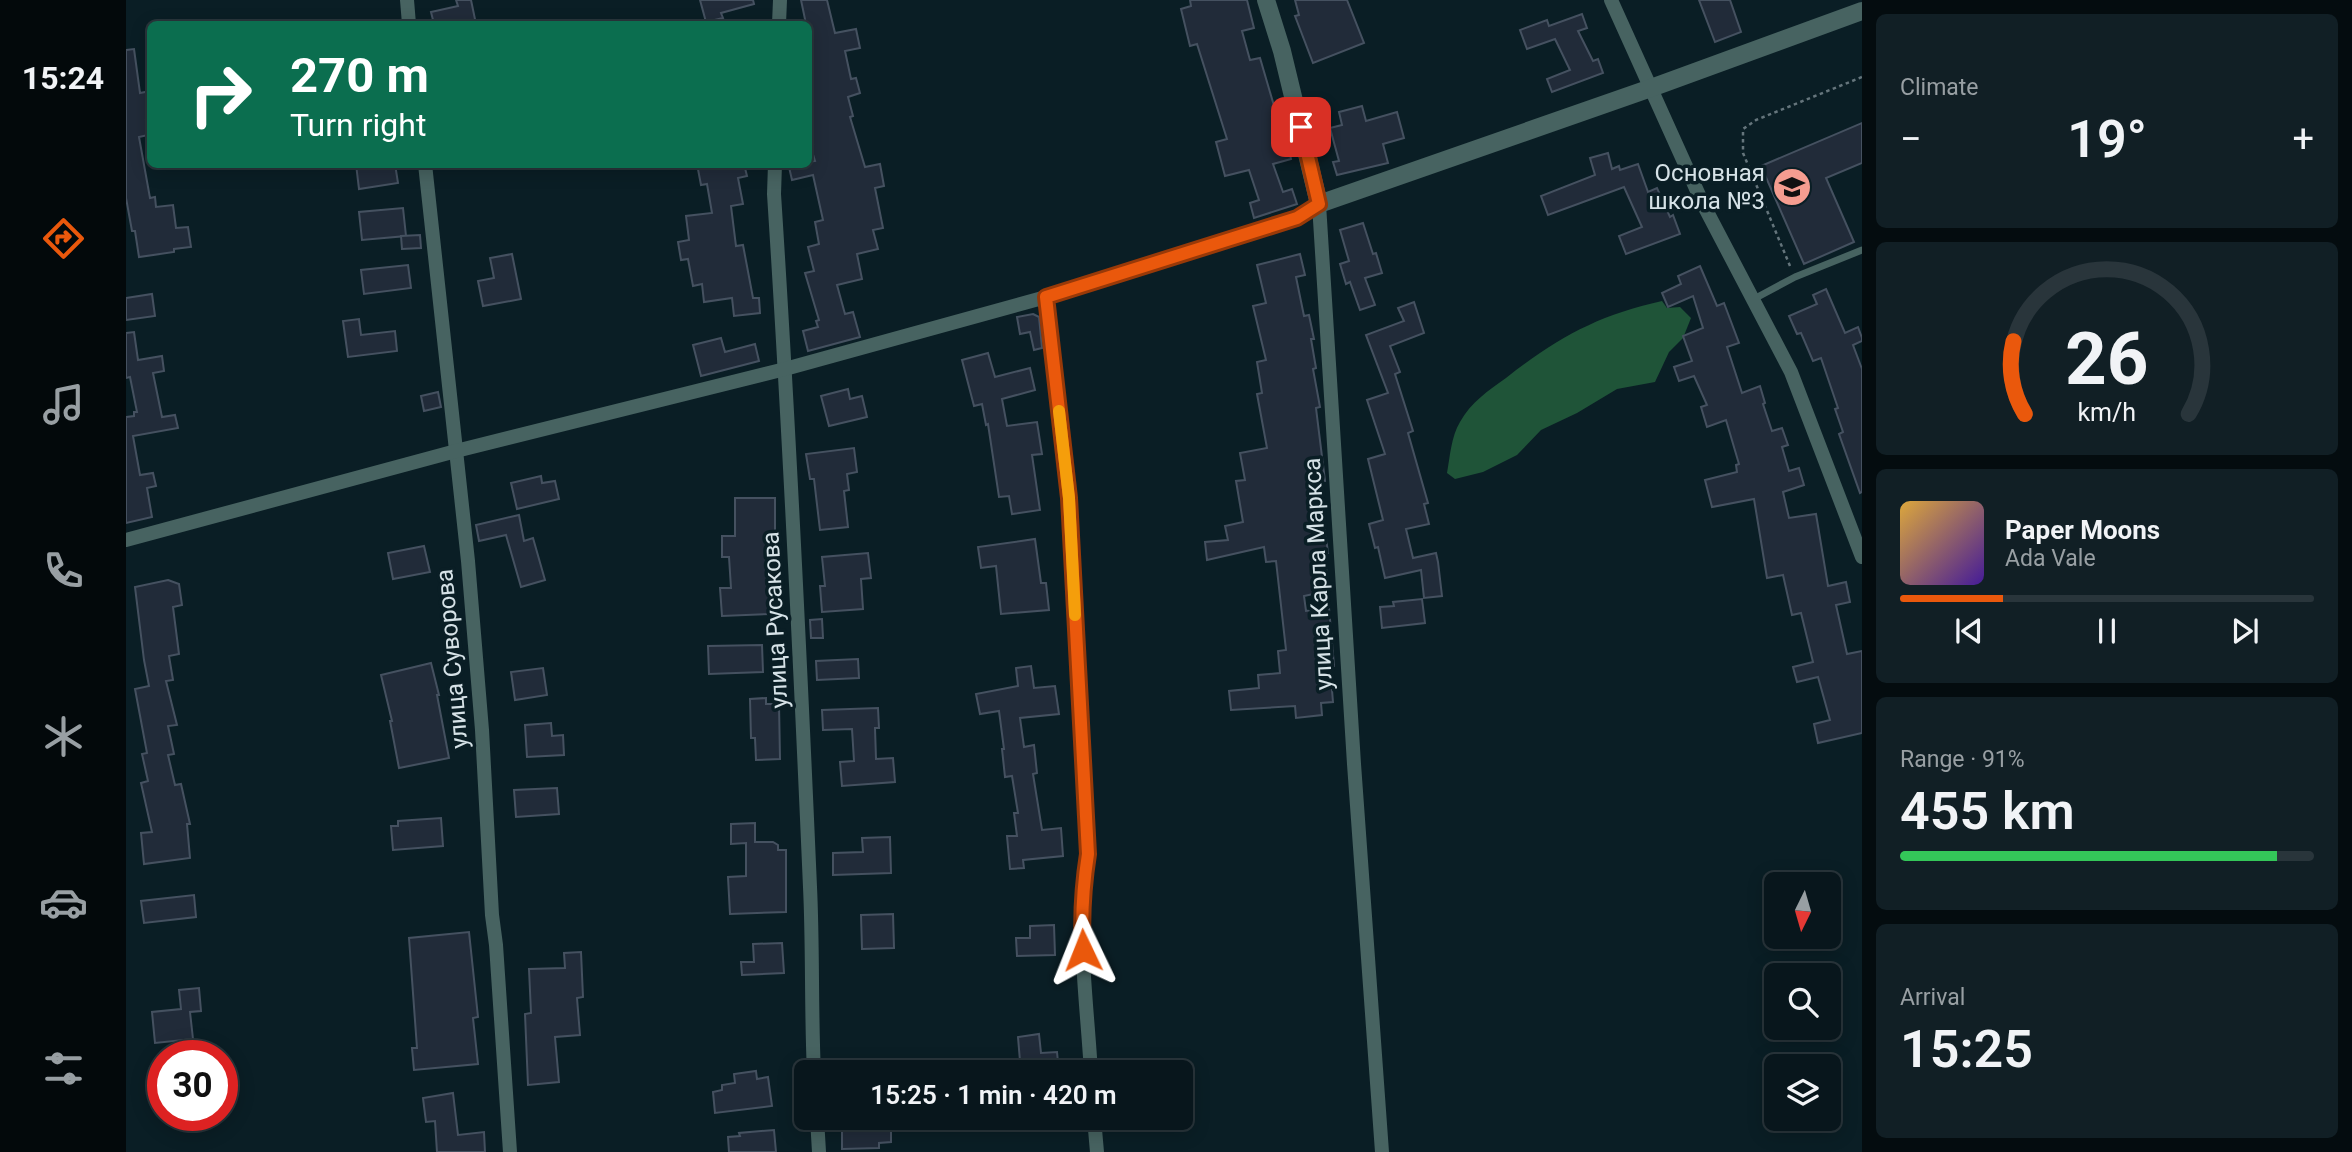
<!DOCTYPE html>
<html lang="en">
<head>
<meta charset="utf-8">
<style>
	:root { --surface:#08161c; --page:#111f25; --text:#f1f3f6; --muted:#989fa3; --line:#29353b; --accent:#ea580c }
	body { margin:0; font-family:Roboto,sans-serif; background:var(--page); color:var(--text); height:100vh; display:flex; flex-direction:column; font-size:26px; white-space:nowrap }
	* { box-sizing:border-box; margin:0 }
	p { font-size:23px; color:var(--muted) }
	.icon { flex:none; width:38px; height:38px; fill:none; stroke:currentColor; stroke-width:2; stroke-linecap:round; stroke-linejoin:round }
	.map { position:relative; flex:1; overflow:hidden }
	.panel { display:flex; flex-direction:column; gap:14px; padding:14px; background:#040c0f; width:490px }
	.panel>* { flex:none }
	.top-card { position:absolute; left:21px; top:21px; width:665px; height:147px; border-radius:10px; box-shadow:0 4px 18px #0003,0 0 0 2px var(--line); background:#0b6e4f; color:#fff; overflow:hidden }
	.needle { width:46px; rotate:185deg }
	.buttons { position:absolute; left:1638px; top:872px; display:grid; gap:14px }
	.buttons a { display:grid; place-items:center; width:77px; height:77px; border-radius:10px; background:var(--surface); box-shadow:0 4px 18px #0003,0 0 0 2px var(--line); font-size:35px }
	.speed { position:absolute; left:21px; top:1040px; display:flex; gap:14px; font-size:35px; font-weight:700; text-align:center }
	.speed>* { display:grid; place-content:center; width:91px; height:91px; border-radius:50%; background:var(--surface); box-shadow:0 4px 18px #0003,0 0 0 2px var(--line); line-height:1 }
	.speed .limit { border:10px solid #d22; background:#fff; color:#111 }
	.pin { position:absolute; display:grid; place-items:center; width:60px; height:60px; color:#fff; margin:-30px; border-radius:14px; box-shadow:0 4px 10px #0006 }
	.me { position:absolute; width:77px; margin:-38px; rotate:358deg; stroke-linejoin:round; filter:drop-shadow(0 0 5px #0008) }
	.turn { display:flex; align-items:center; gap:24px; height:147px; padding:0 28px; font-size:32px }
	.turn .icon { width:91px; height:91px; stroke-width:2.5 }
	.turn b { display:block; font-size:49px; line-height:60px }
	.big { font-size:52px; font-weight:600; line-height:1.1 }
	.panel .card { flex:1; display:flex; flex-direction:column; justify-content:center; gap:10px; min-width:0; padding:0 24px; border-radius:10px; background:var(--page) }
	.panel .dial { align-items:center; gap:0 }
	.dial svg { height:182px; overflow:visible; fill:none; stroke:var(--line); stroke-width:7; stroke-linecap:round; text-anchor:middle }
	.dial text { fill:var(--text); stroke:none }
	.song { display:flex; align-items:center; gap:21px }
	.cover { width:84px; height:84px; border-radius:10px; background:linear-gradient(135deg,hsl(40 70% 55%),hsl(260 70% 35%)) }
	.played { height:7px; border-radius:4px; background:linear-gradient(90deg,var(--accent) 25%,var(--line) 25%) }
	.keys { display:flex; justify-content:space-around; direction:ltr }
	.heat { display:flex; justify-content:space-between; align-items:center; font-size:38px; direction:ltr }
	.charge { height:10px; border-radius:5px; background:linear-gradient(90deg,#34c759 91%,var(--line) 0) }
	.trip { position:absolute; left:668px; top:1060px; width:399px; height:70px; border-radius:10px; background:var(--surface); box-shadow:0 4px 18px #0003,0 0 0 2px var(--line); font-weight:600; line-height:70px; text-align:center }
	main { display:flex; flex:1; min-height:0 }
	.tab-bar { display:flex; flex-direction:column; width:126px; justify-content:space-around; align-items:center; background:#03090b; color:var(--muted) }
	.tab-bar .icon { width:49px; height:49px }
	.tab-bar .selected { color:var(--accent) }
	.tab-bar b { font-size:32px; color:var(--text) }
	.map>svg:first-child { display:block }
	.forest { fill:#1f5438 }
	.building { fill:#212b39; stroke:#455160; stroke-width:2 }
	.lines { fill:none; stroke-linecap:round; stroke-linejoin:round }
	.path { stroke:#65757c; stroke-width:2.5; stroke-dasharray:3.5 3.5; stroke-linecap:butt }
	.service { stroke:#476361; stroke-width:7 }
	.minor { stroke:#476361; stroke-width:14 }
	.tertiary { stroke:#476361; stroke-width:18 }
	.route-casing { stroke:#983908; stroke-width:18 }
	.route { stroke:#ea580c; stroke-width:12 }
	.slow { stroke:#f59e0b; stroke-width:12 }
	.labels { text-anchor:middle; stroke-width:7; stroke-linejoin:round; paint-order:stroke }
	.poi-label { font-size:24px; fill:#d6e2e7; stroke:#0a1e25; text-anchor:end }
	.street-label { font-size:24px; fill:#d6e2e7; stroke:#0a1e25 }
</style>
</head>
<body>
<main>
<nav class="tab-bar">
<b>15:24</b>
<svg class="icon selected" aria-label="directions" viewBox="0 0 24 24"><path d="M12 3l9 9-9 9-9-9zM9 14v-3h6M13 9l2 2-2 2"/></svg>
<svg class="icon" aria-label="music" viewBox="0 0 24 24"><path d="M9 18V5l10-2v13"/><circle cx="6" cy="18" r="3"/><circle cx="16" cy="16" r="3"/></svg>
<svg class="icon" aria-label="phone" viewBox="0 0 24 24"><path d="M5 4h4l2 5-3 2q2 4 5 5l2-3 5 2v4C11 20 4 13 5 4z"/></svg>
<svg class="icon" aria-label="climate" viewBox="0 0 24 24"><path d="M12 3v18M4 7l16 10M4 17L20 7"/></svg>
<svg class="icon" aria-label="car" viewBox="0 0 24 24"><path d="M5 17H2v-5l4-1 3-4h7l3 4 3 1v5h-3M9 17h6M6 11h13"/><circle cx="7" cy="17" r="2"/><circle cx="17" cy="17" r="2"/></svg>
<svg class="icon" aria-label="filters" viewBox="0 0 24 24"><path d="M4 7h16M4 17h16"/><circle cx="9" cy="7" r="2"/><circle cx="15" cy="17" r="2"/></svg>
</nav>
<div class="map">
<svg width="1736" height="1152" viewBox="0 0 1736 1152">
	<rect width="100%" height="100%" fill="#0a1e25"/>
	<path class="forest" d="M1536,301L1541,308L1554,307L1565,318L1557,338L1543,352L1529,382L1491,389L1451,413L1415,430L1391,455L1357,472L1329,479L1321,473C1324,457 1325,437 1334,422C1345,402 1362,391 1380,378C1431,338 1472,315 1536,301Z"/>
	<g class="building">
		<polygon points="330,0 345,0 350,24 308,24 305,12 332,6"/>
		<polygon points="574,0 627,0 628,4 595,13 597,18 580,22"/>
		<polygon points="675,0 701,0 709,33 730,29 734,48 719,51 725,79 730,78 734,93 722,97 727,116 724,117 739,167 754,164 758,186 749,188 757,228 747,230 752,249 731,254 736,279 711,285 719,314 727,312 734,337 682,351 677,331 692,327 690,321 693,320 679,273 688,271 682,247 693,244 689,222 697,220 687,175 666,180 663,167 682,164 682,162 689,161 684,145 687,144 682,123 682,24 680,24"/>
		<polygon points="1064,0 1121,0 1128,28 1116,31 1124,60 1134,58 1151,116 1146,117 1152,144 1161,141 1165,159 1147,164 1157,192 1166,189 1171,204 1128,218 1124,203 1133,200 1123,170 1099,176 1090,142 1101,139 1071,44 1064,46 1055,9 1065,6"/>
		<polygon points="1169,0 1221,0 1238,43 1187,63 1169,16 1173,15"/>
		<polygon points="1573,0 1604,0 1615,32 1589,42"/>
		<polygon points="1456,14 1461,28 1452,31 1467,61 1472,59 1477,73 1426,92 1421,79 1444,70 1429,39 1401,49 1394,30 1421,20 1423,26"/>
		<polygon points="8,49 14,93 24,91 24,120 20,120 22,135 13,137 24,198 29,197 30,207 47,205 50,228 62,227 65,247 48,249 48,252 13,257 9,231 6,231 0,198 0,50"/>
		<polygon points="1236,106 1240,121 1271,112 1278,138 1257,144 1262,163 1211,175 1207,162 1213,161 1204,128 1216,125 1213,112"/>
		<polygon points="1736,123 1736,163 1700,178 1728,242 1678,264 1635,166"/>
		<polygon points="1482,153 1486,169 1493,166 1494,170 1512,164 1522,192 1531,188 1544,217 1547,215 1554,234 1500,254 1493,236 1516,227 1498,187 1422,215 1415,196 1469,175 1464,158"/>
		<polygon points="230,164 269,164 272,183 233,189"/>
		<polygon points="571,164 618,164 621,176 612,178 617,204 605,206 610,246 617,245 627,298 633,298 634,313 608,316 606,298 578,302 576,284 567,286 562,259 555,260 552,242 563,240 560,216 586,213 581,184 575,185"/>
		<polygon points="277,208 280,236 236,240 233,212"/>
		<polygon points="1237,223 1247,254 1250,253 1256,273 1239,278 1249,305 1234,310 1224,282 1220,284 1214,264 1223,261 1214,230"/>
		<polygon points="294,235 295,248 276,249 275,236"/>
		<polygon points="386,254 395,299 357,306 352,281 368,278 364,258"/>
		<polygon points="1174,254 1179,275 1170,277 1178,316 1183,315 1188,339 1185,339 1190,368 1187,369 1194,407 1190,408 1199,481 1193,482 1202,553 1198,553 1203,588 1201,591 1178,596 1180,611 1203,608 1208,666 1204,666 1207,702 1195,703 1196,715 1170,718 1169,706 1105,710 1103,691 1133,688 1132,675 1154,673 1152,651 1160,650 1150,561 1140,562 1138,547 1081,560 1079,542 1102,540 1099,526 1117,522 1110,481 1119,480 1114,453 1141,448 1131,394 1136,393 1131,362 1140,360 1127,306 1140,303 1131,265"/>
		<polygon points="282,265 285,288 238,294 235,270"/>
		<polygon points="1574,266 1591,306 1598,303 1613,343 1601,347 1616,393 1634,386 1639,403 1637,404 1646,431 1656,428 1662,445 1656,447 1663,471 1673,468 1678,485 1657,492 1663,518 1690,514 1702,586 1720,582 1724,602 1710,605 1721,654 1736,651 1736,733 1692,743 1688,724 1704,720 1692,677 1671,682 1667,667 1687,662 1675,613 1666,615 1657,575 1641,578 1628,499 1586,507 1579,480 1611,472 1610,465 1613,464 1600,420 1581,427 1575,407 1581,405 1568,376 1553,381 1548,367 1566,361 1557,336 1577,328 1567,296 1542,307 1536,293 1555,284 1552,276"/>
		<polygon points="1700,289 1719,333 1732,327 1736,338 1736,341 1727,345 1736,369 1736,492 1734,493 1713,434 1717,432 1709,409 1712,408 1695,358 1687,361 1675,333 1671,334 1663,316 1691,304 1687,295"/>
		<polygon points="26,294 29,316 0,320 0,298"/>
		<polygon points="1288,302 1298,333 1264,346 1274,372 1269,374 1287,431 1282,433 1302,503 1298,504 1303,524 1280,529 1287,558 1310,553 1312,562 1316,596 1298,598 1295,570 1259,578 1252,547 1249,548 1243,524 1257,520 1242,459 1259,454 1241,400 1262,393 1240,335 1278,321 1272,308"/>
		<polygon points="907,314 913,317 916,348 908,350 904,332 894,334 891,317"/>
		<polygon points="233,319 235,335 269,331 271,351 222,357 217,321"/>
		<polygon points="8,332 12,360 36,356 38,371 27,373 36,417 49,415 52,428 7,436 14,475 27,473 30,486 21,488 26,517 0,523 0,417 8,416 8,412 11,412 4,377 0,378 0,333"/>
		<polygon points="595,338 599,352 629,344 633,361 575,376 567,345"/>
		<polygon points="862,353 869,377 904,368 909,390 876,399 881,426 911,422 916,454 906,455 914,510 886,514 883,496 873,497 862,424 860,425 856,404 848,406 836,360"/>
		<polygon points="722,389 724,399 736,396 741,417 703,426 695,396"/>
		<polygon points="312,392 315,407 298,411 295,396"/>
		<polygon points="728,448 731,472 721,474 723,490 718,491 722,527 694,530 688,479 684,479 680,454"/>
		<polygon points="415,476 416,483 429,481 433,499 391,509 385,483"/>
		<polygon points="609,498 649,498 649,534 641,534 645,614 596,616 594,588 605,588 603,557 596,557 596,536 609,536"/>
		<polygon points="393,515 398,541 407,538 419,580 395,587 380,535 353,541 350,525"/>
		<polygon points="909,539 915,583 920,583 923,610 875,614 870,566 855,568 852,547"/>
		<polygon points="298,546 304,572 267,579 262,553"/>
		<polygon points="742,553 745,578 735,579 737,609 696,612 694,586 699,586 696,557"/>
		<polygon points="42,580 53,584 56,605 47,607 53,654 43,656 47,680 40,681 51,725 42,726 48,754 42,755 49,785 55,784 64,824 61,824 64,858 18,864 15,833 26,832 15,783 22,781 16,754 21,753 9,689 23,686 18,660 9,587"/>
		<polygon points="1296,599 1299,623 1256,628 1254,607 1268,606 1267,602"/>
		<polygon points="696,619 697,638 685,638 684,620"/>
		<polygon points="636,645 637,672 583,674 582,646"/>
		<polygon points="732,659 733,678 691,680 690,661"/>
		<polygon points="305,663 313,695 311,695 323,758 273,768 264,721 266,721 255,675"/>
		<polygon points="905,666 908,688 929,686 933,714 894,718 898,747 908,745 911,773 907,774 916,830 935,828 937,856 897,860 898,868 884,869 881,836 891,836 888,813 892,813 886,776 879,777 876,749 878,749 873,711 854,714 850,694 892,686 890,668"/>
		<polygon points="417,668 421,695 389,700 385,672"/>
		<polygon points="640,698 640,704 653,704 654,759 630,760 629,738 625,738 624,699"/>
		<polygon points="752,708 753,728 749,728 750,759 767,758 769,782 716,786 714,762 728,761 726,729 697,730 696,710"/>
		<polygon points="425,723 426,736 437,735 438,755 401,757 399,725"/>
		<polygon points="431,788 433,814 390,817 388,790"/>
		<polygon points="315,818 317,846 267,850 265,826 272,826 272,821"/>
		<polygon points="629,823 629,842 647,842 652,845 652,850 660,850 660,912 604,914 602,877 620,876 620,843 605,844 605,824"/>
		<polygon points="764,837 765,873 707,875 707,853 737,852 736,838"/>
		<polygon points="68,895 70,917 18,923 15,901"/>
		<polygon points="767,914 768,948 736,949 735,915"/>
		<polygon points="928,925 929,955 891,956 890,938 904,938 904,926"/>
		<polygon points="343,932 352,1017 347,1018 352,1064 288,1070 286,1048 291,1048 283,938"/>
		<polygon points="656,943 658,973 616,975 615,962 628,962 627,944"/>
		<polygon points="455,952 457,997 451,998 454,1035 429,1037 433,1082 402,1085 399,1014 405,1013 403,969 439,968 438,953"/>
		<polygon points="73,988 75,1011 64,1012 67,1039 29,1043 26,1012 55,1009 53,990"/>
		<polygon points="913,1034 915,1053 931,1052 933,1073 895,1073 892,1037"/>
		<polygon points="630,1071 631,1079 642,1077 646,1106 589,1113 587,1092 596,1090 596,1085 609,1083 608,1074"/>
		<polygon points="327,1093 332,1135 358,1132 359,1152 311,1152 309,1121 300,1122 297,1098"/>
		<polygon points="716,1118 753,1118 753,1127 765,1127 765,1142 753,1143 753,1148 716,1149"/>
		<polygon points="648,1130 650,1152 603,1152 602,1137 614,1136 613,1133"/>
	</g>
	<g class="lines">
		<polyline class="path" points="1664,266 1617,153 1617,129 1630,120 1736,77"/>
		<polyline class="service" points="1626,300 1669,277 1736,250"/>
		<g class="minor">
			<polyline points="281,0 283,24"/>
			<polyline points="1485,0 1577,204 1665,372 1736,557"/>
			<polyline points="653,24 654,0"/>
			<polyline points="299,164 342,561 356,730 366,915 370,945 384,1152"/>
			<path d="M649,164L648,194C663,425 674,656 684,887C687,949 685,1011 688,1073"/>
			<path d="M920,297L943,498L962,854C949,925 961,1000 965,1073"/>
			<polyline points="0,540 330,451 659,369 920,297 1171,218 1193,204 1228,764 1256,1152"/>
			<polyline points="691,1118 693,1152"/>
			<polyline points="968,1118 971,1152"/>
		</g>
		<polyline class="tertiary" points="1140,0 1156,51 1193,204 1525,88 1736,11"/>
	</g>
	<g class="lines">
		<defs>
			<path id="route" d="M957,950C955,918 957,886 962,854L943,498L920,297L1171,218L1193,204L1175,127"/>
		</defs>
		<use href="#route" class="route-casing"/>
		<use href="#route" class="route"/>
		<polyline class="slow" points="933,411 943,498 949,615"/>
	</g>
	<defs>
		<symbol id="school-disc" viewBox="-11 -11 22 22"><circle r="9.5" fill="#f59d90" stroke="#0a1e25"/><path d="M0-5L7-2L0 1L-7-2ZM-4 1L0 2.5L4 1V4Q0 6-4 4Z" fill="#111"/></symbol>
	</defs>
	<g fill-rule="evenodd">
		<use href="#school-disc" x="1644" y="165" width="44" height="44"/>
	</g>
	<g class="labels">
		<g class="poi-label">
			<text x="1639" y="181">Основная<tspan x="1639" dy="28">школа №3</tspan></text>
		</g>
		<g class="street-label">
			<text transform="translate(1192 574) rotate(-93)" y="8">улица Карла Маркса</text>
			<text transform="translate(649 620) rotate(-93)" y="8">улица Русакова</text>
			<text transform="translate(326 659) rotate(-95)" y="8">улица Суворова</text>
		</g>
	</g>
</svg>
<div class="buttons">
<a><svg class="needle" viewBox="-14 -14 28 28"><path d="M0-13l5 13h-10z" fill="#e53935"/><path d="M0 13l5-13h-10z" fill="#989fa3"/></svg></a>
<a><svg class="icon" aria-label="search" viewBox="0 0 24 24"><circle cx="10" cy="10" r="6"/><path d="M15 15l6 6"/></svg></a>
<a><svg class="icon" aria-label="layers" viewBox="0 0 24 24"><path d="M12 4l9 5-9 5-9-5zM3 14l9 5 9-5"/></svg></a>
</div>
<div class="speed"><div class="limit">30</div></div>
<div class="pin" style="left:1175px;top:127px;background:#d93025"><svg class="icon" aria-label="arrive" viewBox="0 0 24 24"><path d="M6 21V4h12l-3 4 3 4H6"/></svg></div>
<svg class="me" style="left:957px;top:950px" viewBox="-20 -20 40 40"><path d="M0-17L14 15 0 8-14 15z" fill="#ea580c" stroke="#fff" stroke-width="4"/></svg>
<div class="trip">15:25 · 1 min · 420 m</div>
<div class="top-card">
<div class="turn"><svg class="icon" aria-label="right" viewBox="0 0 24 24"><path d="M7 20v-9h11M14 6l5 5-5 5"/></svg><div><b>270 m</b>Turn right</div></div>
</div>
</div>
<section class="panel">
<div class="card"><p>Climate</p>
<div class="heat"><a>−</a><b class="big">19°</b><a>+</a></div>
</div>
<div class="card dial"><svg viewBox="0 0 100 80">
<path d="M14 69A42 42 0 1 1 86 69"/>
<path d="M14 69A42 42 0 0 1 9 37" stroke="#ea580c"/>
<text x="50" y="56" font-size="32" font-weight="700">26</text>
<text x="50" y="72" font-size="11">km/h</text>
</svg></div>
<div class="card">
<div class="song"><i class="cover"></i><div><b>Paper Moons</b><p>Ada Vale</p></div></div>
<div class="played"></div>
<div class="keys"><svg class="icon" aria-label="previous" viewBox="0 0 24 24"><path d="M18 5L8 12l10 7zM5 5v14"/></svg><svg class="icon" aria-label="pause" viewBox="0 0 24 24"><path d="M8 5v14M16 5v14"/></svg><svg class="icon" aria-label="next" viewBox="0 0 24 24"><path d="M6 5l10 7-10 7zM19 5v14"/></svg></div>
</div>
<div class="card"><p>Range · 91%</p><b class="big">455 km</b><div class="charge"></div></div>
<div class="card"><p>Arrival</p><b class="big">15:25</b></div>
</section>
</main>
</body>
</html>
